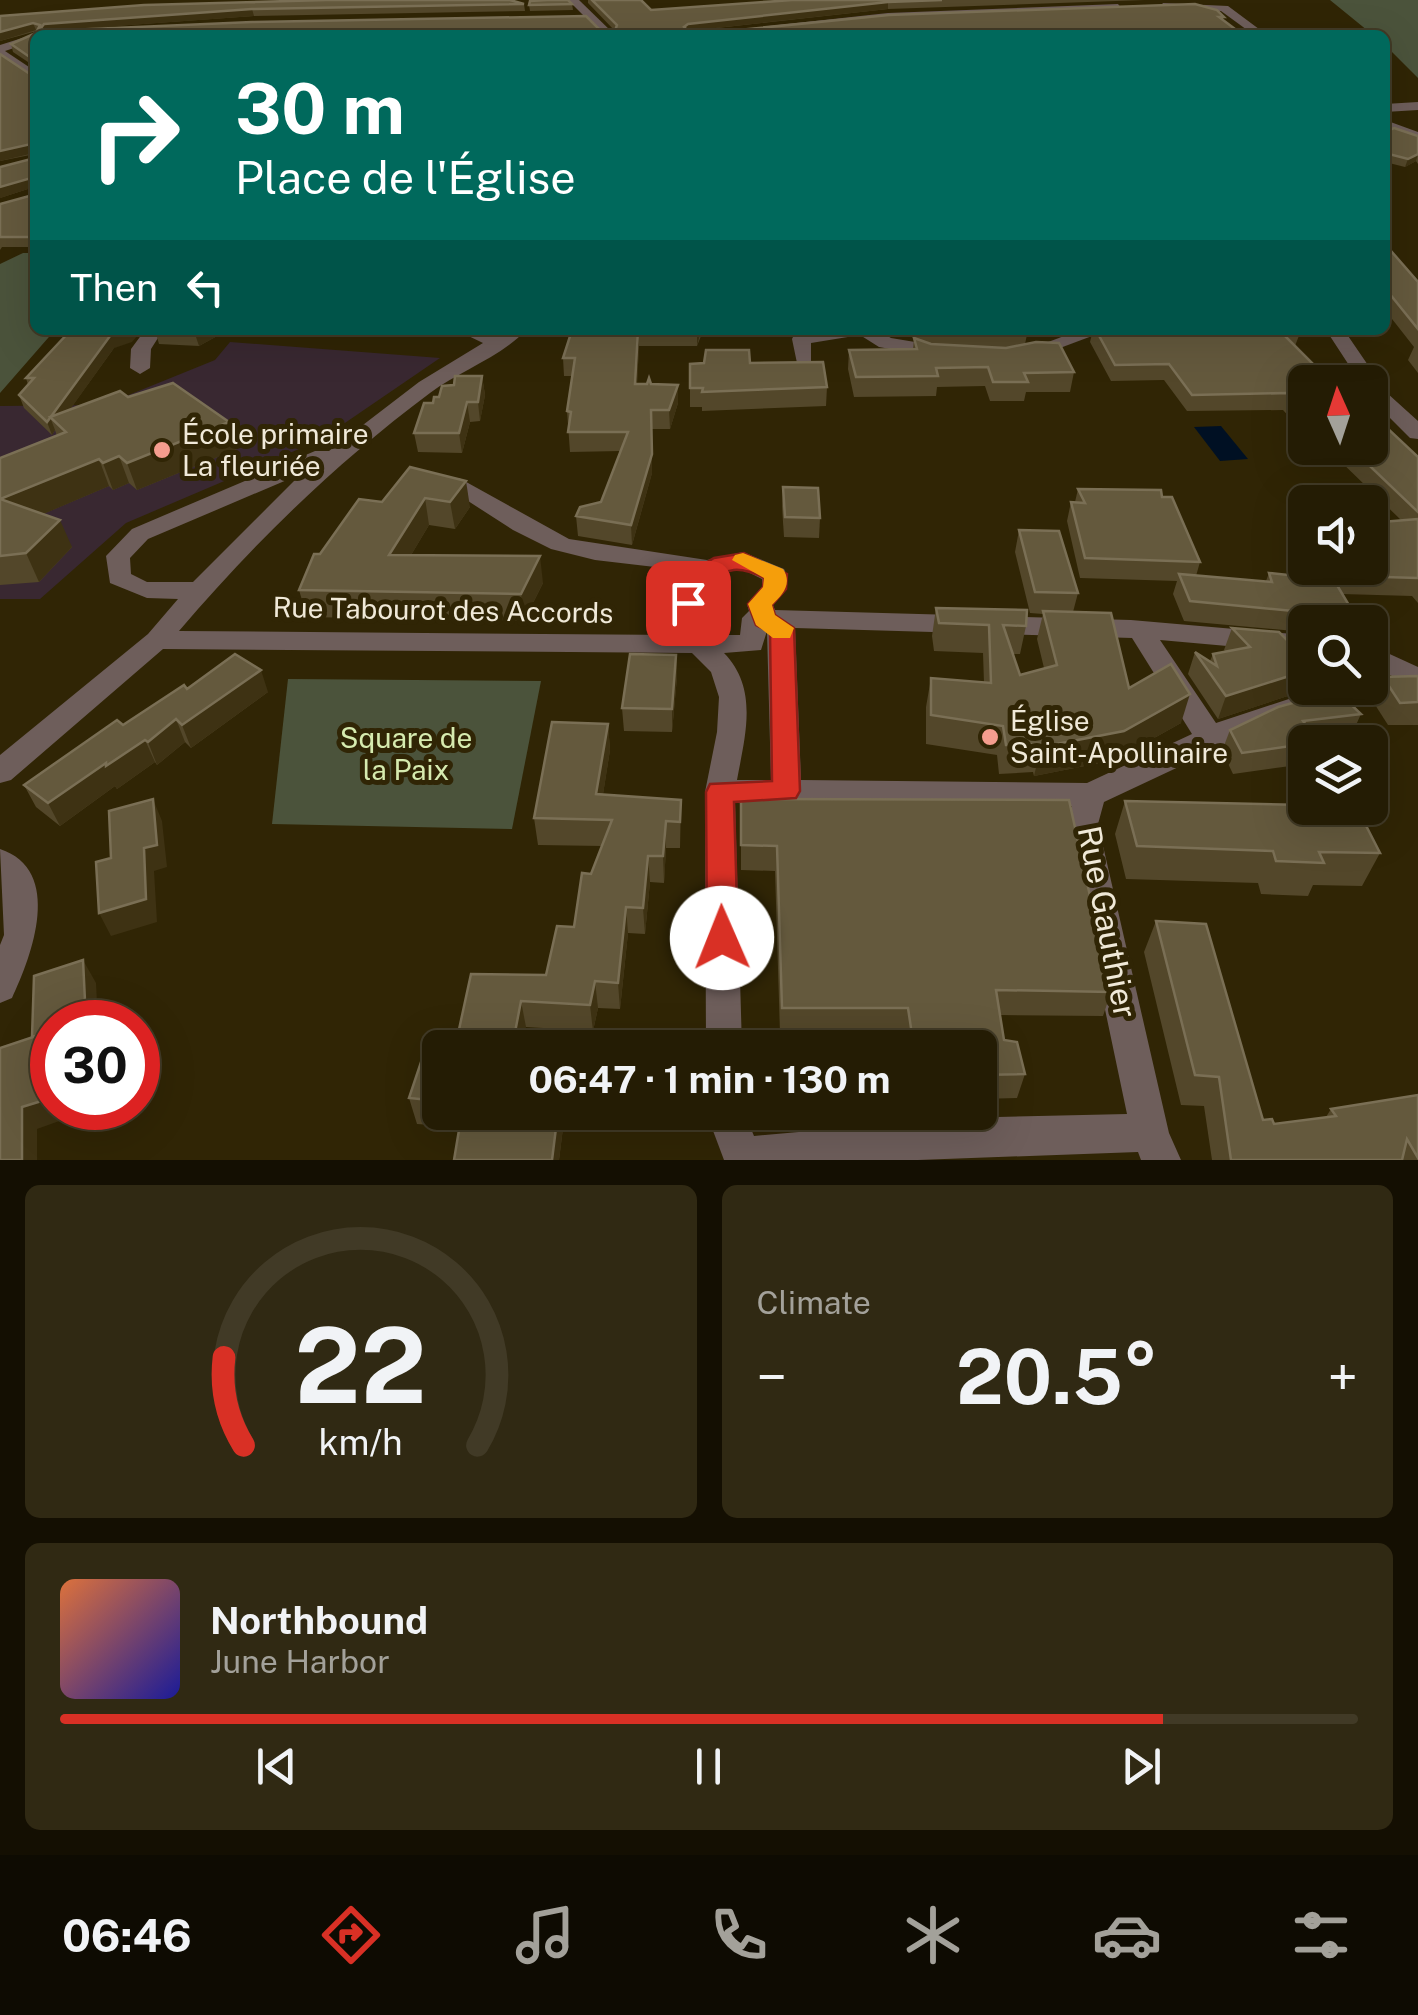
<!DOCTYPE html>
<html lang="en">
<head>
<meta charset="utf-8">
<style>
	:root { --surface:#241c04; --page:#302913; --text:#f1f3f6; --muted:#a3a19a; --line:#413a26; --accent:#d93025 }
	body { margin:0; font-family:"Public Sans",sans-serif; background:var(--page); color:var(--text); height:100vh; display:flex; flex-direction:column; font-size:38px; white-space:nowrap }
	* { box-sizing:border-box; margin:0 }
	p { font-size:32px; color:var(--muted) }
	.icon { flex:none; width:55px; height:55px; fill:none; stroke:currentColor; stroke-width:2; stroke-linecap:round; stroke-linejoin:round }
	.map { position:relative; height:1160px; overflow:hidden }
	.drawer { display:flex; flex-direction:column; gap:25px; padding:25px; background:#140f02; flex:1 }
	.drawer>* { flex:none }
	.banner { position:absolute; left:30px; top:30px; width:1360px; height:305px; border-radius:15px; box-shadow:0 10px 40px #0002,0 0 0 2px var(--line); background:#00695c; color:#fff; overflow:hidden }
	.needle { width:65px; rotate:357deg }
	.tools { position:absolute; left:1288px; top:365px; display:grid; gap:20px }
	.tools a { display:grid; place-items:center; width:100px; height:100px; border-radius:15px; background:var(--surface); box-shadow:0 10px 40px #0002,0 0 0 2px var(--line); font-size:50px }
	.speed { position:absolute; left:30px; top:1000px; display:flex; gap:20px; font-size:50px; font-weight:700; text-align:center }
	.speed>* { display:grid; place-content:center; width:130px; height:130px; border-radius:50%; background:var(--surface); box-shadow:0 10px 40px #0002,0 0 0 2px var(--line); line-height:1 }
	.speed .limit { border:15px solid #d22; background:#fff; color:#111 }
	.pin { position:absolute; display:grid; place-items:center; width:85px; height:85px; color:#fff; margin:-42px; border-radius:20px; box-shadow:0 5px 15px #0006 }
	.me { position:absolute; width:110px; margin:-55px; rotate:359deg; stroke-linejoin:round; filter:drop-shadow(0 0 8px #0008) }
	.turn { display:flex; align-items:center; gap:35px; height:210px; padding:0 40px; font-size:45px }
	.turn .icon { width:130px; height:130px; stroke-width:2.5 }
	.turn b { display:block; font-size:70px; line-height:85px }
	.then { display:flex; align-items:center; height:95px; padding:0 40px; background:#0003; gap:20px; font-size:38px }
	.big { font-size:75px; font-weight:700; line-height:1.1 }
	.drawer .widget { flex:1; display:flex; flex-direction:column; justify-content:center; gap:15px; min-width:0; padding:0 35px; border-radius:15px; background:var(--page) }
	.drawer .dial { align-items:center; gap:0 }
	.dial svg { height:260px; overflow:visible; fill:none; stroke:var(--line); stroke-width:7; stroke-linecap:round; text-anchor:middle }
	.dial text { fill:var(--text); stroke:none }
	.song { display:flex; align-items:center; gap:30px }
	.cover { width:120px; height:120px; border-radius:15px; background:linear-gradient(135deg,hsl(20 70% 55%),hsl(240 70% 35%)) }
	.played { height:10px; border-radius:5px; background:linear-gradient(90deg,var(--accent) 85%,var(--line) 85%) }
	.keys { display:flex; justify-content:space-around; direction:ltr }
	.heat { display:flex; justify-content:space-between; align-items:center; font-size:55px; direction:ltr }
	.drawer .tiles { flex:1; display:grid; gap:25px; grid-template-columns:1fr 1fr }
	.widget:last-child { grid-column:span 2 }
	.trip { position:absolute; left:422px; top:1030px; width:575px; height:100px; border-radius:15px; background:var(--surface); box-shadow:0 10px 40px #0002,0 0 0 2px var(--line); font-weight:700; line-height:100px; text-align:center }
	.tab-bar { display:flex; height:160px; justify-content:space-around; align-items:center; background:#0e0b02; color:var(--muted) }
	.tab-bar .icon { width:70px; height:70px }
	.tab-bar .selected { color:var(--accent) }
	.tab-bar b { font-size:45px; color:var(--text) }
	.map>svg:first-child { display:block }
	.education { fill:#392831 }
	.green { fill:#4b533b }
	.water { fill:#001023 }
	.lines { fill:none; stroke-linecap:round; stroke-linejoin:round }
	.minor { fill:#6e5e5b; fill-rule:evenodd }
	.wall { fill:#53472a }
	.shaded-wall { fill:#3e3213 }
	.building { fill:#64593d; stroke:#7a6f55; stroke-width:2.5 }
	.route { fill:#d93025; stroke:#8d1f18; stroke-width:2.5 }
	.slow { fill:#f59e0b }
	.poi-dot { fill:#f59d8e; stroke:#302505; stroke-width:4 }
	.labels { text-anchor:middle; stroke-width:10; stroke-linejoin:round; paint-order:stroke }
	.poi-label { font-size:28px; fill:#f0e9d8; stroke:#302505; text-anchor:start }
	.street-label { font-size:28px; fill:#f0e9d8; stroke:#302505 }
	.park-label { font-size:28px; fill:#d6ebaf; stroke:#302505 }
	.near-street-label { font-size:32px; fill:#f0e9d8; stroke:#302505 }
</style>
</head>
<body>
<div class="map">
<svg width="1418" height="1160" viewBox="0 0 1418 1160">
	<rect width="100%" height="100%" fill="#302505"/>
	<polygon class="education" points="230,342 440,358 320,440 126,523 40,599 0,599 0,406 104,405 215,360"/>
	<g class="green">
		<polygon points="1330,0 1418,0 1418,78 1385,45 1385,35 1373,35"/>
		<polygon points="23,253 35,253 35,330 55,330 0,393 0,264"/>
		<polygon points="288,679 541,681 512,829 272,824"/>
	</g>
	<polygon class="water" points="1221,426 1248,459 1220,461 1194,427"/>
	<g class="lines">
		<g class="minor">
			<polygon points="568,0 579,0 615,35 603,35"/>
			<polygon points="1163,3 1228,6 1267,35 1254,35 1221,11 1159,8"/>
			<polygon points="1118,4 1122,9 888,19 728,35 688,35 888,13"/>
			<polygon points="35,34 39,35 35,35 35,41 5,51 35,71 35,81 0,58 0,45"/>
			<polygon points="1418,102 1418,110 1385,112 1385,104"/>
			<polygon points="1385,120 1418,132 1418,141 1385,129"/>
			<polygon points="145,330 163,330 151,349 150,368 140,374 130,368 131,349"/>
			<path d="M456,330H483L496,335L504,330H526C501,357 459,371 430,393C335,464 256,541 179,631L679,635L675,604L689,571L595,560L551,549L513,530L451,490L448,485L459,478L569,539L707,560L743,552L784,569L787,575V589L773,605L775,610L1131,620L1305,635V653L1160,640L1216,723L1322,688H1370V680L1375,681L1379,688L1375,695L1268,725L1104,802L1098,824L1169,1133L1181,1160H1141L1138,1152L918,1160H724L706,1112H744L754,1136L957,1118L1127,1114L1066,824L1072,806L735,803L742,1048H706L705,792L717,732L719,697L711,672L692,653L163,649L11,780L0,783V755L148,634L178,599L147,598L110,583L106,556L132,529L315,451H329L419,382L483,343ZM301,474L193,582H147L131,574L130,558L148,539ZM740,568L762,579V587L747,604L749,611L742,618L740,635H707C698,619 696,584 716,574C722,570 733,570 740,568ZM795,628L1132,638L1192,734L1087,783L801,780ZM767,631L771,780H737C745,736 759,689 724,653L761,650Z"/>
			<polygon points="822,330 877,330 891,338 945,347 955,353 945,359 879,347 860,335 811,343 811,363 797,363 792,339 794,335"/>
			<polygon points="1080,330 1108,330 1036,357 1022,357 1019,353"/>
			<polygon points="1326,330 1344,330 1387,393 1418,421 1418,439 1410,438 1373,401 1370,382 1360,382"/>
			<polygon points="1370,645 1418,667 1418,689 1370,665"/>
			<path d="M0,849C64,870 32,956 12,998L0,1003V945L4,935Z"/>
		</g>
	</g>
	<g class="wall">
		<polygon points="588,0 641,0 651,10 792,0 1145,0 888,9 690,31 1224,17 1223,19 1243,35 35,35 35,154 0,161 33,76 34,66 13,52 11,44 36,33 37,31 0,41 0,16 144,5 524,4 525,11 254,16 59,30 615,31 588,3"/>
		<polygon points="572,4 573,10 530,11 529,5"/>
		<polygon points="1385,132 1418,136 1418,164 1416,161 1405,167 1385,162"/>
		<polygon points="35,154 35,247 2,247 0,250 0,204 33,195 34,187 0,198 35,158"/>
		<polygon points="1385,244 1418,282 1418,373 1408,360 1414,347 1385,310"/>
		<polygon points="155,330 240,330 235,336 219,335 199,346 159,344"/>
		<polygon points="572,330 705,330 705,336 701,336 697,346 639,346 637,384 678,385 678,403 670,429 652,429 652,473 632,545 578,536 576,516 601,502 621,451 570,452 567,411 572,376 564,376 563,358"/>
		<polygon points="904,330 1028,330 1025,344 1074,372 1070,392 1026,392 1024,401 990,401 985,386 937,387 936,396 854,397 848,369 849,350 913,349 914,338 923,341 906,335"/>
		<polygon points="1093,330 1298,330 1300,333 1295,346 1305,382 1305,434 1283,410 1187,411 1164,380 1111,381 1090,342"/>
		<polygon points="132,342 114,348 70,409 128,397 229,422 237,449 137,490 129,483 113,490 109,486 43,514 72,547 39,582 0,585 0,458 57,436 55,430 52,435 24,408 19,395 28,385 26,378"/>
		<polygon points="750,363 827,387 826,406 702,411 702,407 690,407 690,364"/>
		<polygon points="482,376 485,395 480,421 470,422 462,453 418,452 414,433 433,403 454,385"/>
		<polygon points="1317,448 1370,448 1418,457 1418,603 1412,596 1342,594 1356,617 1354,622 1305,622 1305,632 1184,621 1173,594 1177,581 1080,578 1067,521 1071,502 1075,502 1078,489 1162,497 1200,562 1196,576 1266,581 1269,573 1301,577 1293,560 1299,542 1305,542 1305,568 1370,568 1401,520 1336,457 1326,457"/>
		<polygon points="410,467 470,507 455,529 429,525 411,555 543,583 524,621 307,617 299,590 320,554 382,502"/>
		<polygon points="783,487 820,518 819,538 784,537 782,506"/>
		<polygon points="1019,530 1078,593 1073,612 1129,688 1181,723 1115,760 1034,776 1033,772 999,774 997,755 926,744 926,707 931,678 984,683 983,653 934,651 932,636 936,608 1026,626 1020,654 1013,654 1020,675 1044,668 1037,639 1043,614 1030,613 1015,552"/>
		<polygon points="1232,628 1306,690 1218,719 1188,674 1195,652 1210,661 1213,654 1226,652 1224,650"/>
		<polygon points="676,655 677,677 672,732 624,731 622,708"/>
		<polygon points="1418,676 1418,725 1388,725 1372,700 1383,677"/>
		<polygon points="187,689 268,692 191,748 185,742 157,765 155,762 117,789 115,786 60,826 36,807 24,785 123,725"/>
		<polygon points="1361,714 1351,736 1305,742 1305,764 1233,774 1222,751 1230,730"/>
		<polygon points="608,724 610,750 603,794 681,800 680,848 666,848 664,883 650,882 645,934 628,933 620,1009 598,1008 593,1031 526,1027 455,1048 546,975 574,927 602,846 538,845 534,818"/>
		<polygon points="741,799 1111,992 1103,1016 1000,1015 1004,1040 1025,1074 1017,1098 980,1099 980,1048 906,1048 904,1033 780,1033 775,871 741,870"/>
		<polygon points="1125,801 1380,853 1362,886 1313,885 1308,896 1261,894 1258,883 1126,879 1115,834"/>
		<polygon points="1156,921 1263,1120 1274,1124 1326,1117 1331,1109 1418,1095 1418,1160 1212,1160 1204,1106 1181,1105 1144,952"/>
		<polygon points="440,1064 440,1112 565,1112 559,1160 454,1160 460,1127 417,1124 409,1098"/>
	</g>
	<g class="shaded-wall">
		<polygon points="888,2 888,9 688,31 684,27 688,24"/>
		<polygon points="252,9 254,16 47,31 43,35 41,28 44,24"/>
		<polygon points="33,23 36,30 0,41 0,32"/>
		<polygon points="31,144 34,153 0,161 0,151"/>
		<polygon points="1418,154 1416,161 1405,167 1408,159"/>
		<polygon points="31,178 34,187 0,198 0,187"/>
		<polygon points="127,330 142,330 132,342 114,348 59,425 50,417 110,336"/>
		<polygon points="202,330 218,330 219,335 199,346 195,334"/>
		<polygon points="638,330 639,346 636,402 635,384"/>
		<polygon points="697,330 701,330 697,346"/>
		<polygon points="482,376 485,395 480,421 478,402"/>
		<polygon points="678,385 678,403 670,429 669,410"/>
		<polygon points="467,402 470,422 462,453 459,433"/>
		<polygon points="651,410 652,473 632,545 631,525"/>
		<polygon points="50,417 55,430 52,435 47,422"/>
		<polygon points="229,422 237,449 137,490 127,463"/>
		<polygon points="119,456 129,483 113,490 103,463"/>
		<polygon points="99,459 109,486 13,527 0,499"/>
		<polygon points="466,481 470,507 455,529 450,502"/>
		<polygon points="425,498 429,525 395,582 389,555"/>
		<polygon points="60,520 72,547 39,582 26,553"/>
		<polygon points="540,556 543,583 524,621 521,594"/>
		<polygon points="676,655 677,677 672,732 672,709"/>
		<polygon points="261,670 268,692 191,748 182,725"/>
		<polygon points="1305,671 1306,690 1218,719 1226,696"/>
		<polygon points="1190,694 1181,723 1115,760 1034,776 1041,747"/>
		<polygon points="176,719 185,742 157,765 148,742"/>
		<polygon points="608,724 610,750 599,820 596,794"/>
		<polygon points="145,740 155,762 117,789 115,786 60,826 48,803 106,763"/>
		<polygon points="153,799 162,821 167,867 154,871 157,922 111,936 99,913 144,848"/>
		<polygon points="666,821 666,848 664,883 663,856"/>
		<polygon points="648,856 650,882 645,934 643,908"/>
		<polygon points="626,907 628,933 620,1009 618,983"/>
		<polygon points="83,960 96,983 98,1022 80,1022"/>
		<polygon points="595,981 598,1008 593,1031 590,1005"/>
		<polygon points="521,1001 526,1027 522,1048 512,1048"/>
		<polygon points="52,1031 52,1108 62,1108 62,1120 37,1129 37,1160 22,1160 22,1107 32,1037"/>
		<polygon points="558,1112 565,1112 559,1160 552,1160"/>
	</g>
	<g class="building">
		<polygon points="326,0 510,0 524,4 252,9 44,24 41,28 45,31 252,22 586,16 600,30 615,31 617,25 592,0 641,0 651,10 792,0 942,0 888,2 688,24 684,27 688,31 728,31 889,15 1195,4 1217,10 1224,17 1219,17 1243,35 35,35 35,147 31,144 0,151 0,54 33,76 34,60 11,44 36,33 40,25 33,23 0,32 0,16 144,5"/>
		<polygon points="547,0 568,0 572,4 529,5 530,1"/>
		<polygon points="1394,128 1418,136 1418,154 1408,159 1385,153 1385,132"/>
		<polygon points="35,154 35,181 31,178 0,187 0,167 35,158"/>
		<polygon points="35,183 35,237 0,237 0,204 33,195"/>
		<polygon points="1385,244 1418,282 1418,329 1385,288"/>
		<polygon points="71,330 127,330 110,336 47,422 19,395 34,378 26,378"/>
		<polygon points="155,330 202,330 195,334 155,331"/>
		<polygon points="572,330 638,330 635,384 647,384 649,378 651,384 678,385 669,410 651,410 652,454 631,525 576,516 580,507 601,502 628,432 568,432 571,412 567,411 575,358 563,358"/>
		<polygon points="1096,330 1297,330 1300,333 1282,333 1331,382 1305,382 1305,411 1288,393 1192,395 1169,364 1115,365"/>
		<polygon points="914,338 931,344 1006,348 1036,342 1059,343 1074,372 1024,373 1028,382 993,382 988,367 936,368 938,376 856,377 849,350 917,349"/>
		<polygon points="706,350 749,350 750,363 823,362 827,387 702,392 703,388 690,388 690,364 704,363"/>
		<polygon points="455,376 482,376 478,402 467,402 459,433 414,433 424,403 433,403 434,397 439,397 442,386 454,385"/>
		<polygon points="173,383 229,422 127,463 119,456 103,463 99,459 0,499 60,520 26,553 0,556 0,458 66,432 50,417 120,391 128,397"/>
		<polygon points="1370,418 1383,424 1418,457 1418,512 1351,448 1370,448"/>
		<polygon points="410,467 466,481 450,502 425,498 389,555 540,556 521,594 299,590 314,554 320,554 359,499 382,502"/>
		<polygon points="783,487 818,488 820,518 785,517"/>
		<polygon points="1078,489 1161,490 1162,497 1172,497 1200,562 1085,558 1071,502 1085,503"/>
		<polygon points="1418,519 1418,578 1317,575 1313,568 1370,568 1370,523"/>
		<polygon points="1019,530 1059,531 1078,593 1035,592"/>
		<polygon points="1269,573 1334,580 1356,617 1190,601 1179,574 1272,582"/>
		<polygon points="936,608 1027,610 1026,626 1003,625 1020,675 1057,665 1043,611 1111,613 1129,688 1171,664 1190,694 1124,731 1041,747 1040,744 1006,745 1003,726 931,715 931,678 991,683 989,625 939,623"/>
		<polygon points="1232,628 1279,632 1305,658 1305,671 1226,696 1195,652 1217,666 1213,654 1250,647"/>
		<polygon points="235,654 261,670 182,725 176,719 148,742 145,740 106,766 106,763 48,803 24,785 117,720 123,725 184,685 187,689"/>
		<polygon points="630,654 676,655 672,709 622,708"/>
		<polygon points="1418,676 1418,702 1400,703 1383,677"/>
		<polygon points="1337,691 1361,714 1303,721 1319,742 1305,742 1305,744 1242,753 1230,730 1278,707"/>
		<polygon points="552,722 608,724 596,794 681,800 680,822 666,821 663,856 648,856 643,908 626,907 618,983 595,981 590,1005 521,1001 512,1048 455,1048 471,974 546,975 557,926 574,927 582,873 591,874 612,820 534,818"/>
		<polygon points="153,799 157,845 144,848 146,899 99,913 96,862 111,858 109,811"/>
		<polygon points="741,799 1069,800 1111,992 996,990 1004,1040 1017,1042 1025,1074 980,1075 980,1048 914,1048 908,1008 782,1008 777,846 741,845"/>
		<polygon points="1125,801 1305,805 1305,808 1357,808 1380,853 1319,852 1324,863 1276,861 1273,851 1137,846"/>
		<polygon points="1156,921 1206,924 1263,1120 1272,1119 1274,1124 1336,1116 1331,1109 1418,1095 1418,1158 1407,1139 1402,1160 1231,1160 1219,1077 1195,1075"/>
		<polygon points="83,960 86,1021 80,1022 52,1022 52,1031 32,1037 34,976"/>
		<polygon points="48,1032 48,1099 22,1107 22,1160 0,1160 0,1048"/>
		<polygon points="421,1062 440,1064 440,1101 409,1098"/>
		<polygon points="462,1112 558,1112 552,1160 454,1160"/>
	</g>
	<path class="route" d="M744,553L787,574L786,589L772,605L775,615L794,628L800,791L796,798L734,802L738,938L733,947L722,951L711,947L707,938L706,792L710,784L772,781L770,632L756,625L748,604L763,587L764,578C738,565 729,568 705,583L696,608H680L677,603L687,574L714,558Z"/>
	<path class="slow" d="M743,553L783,569C793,584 782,595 772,605L775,615L794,628L790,638H773L756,625L748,604L763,587L764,578L732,560L735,555Z"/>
	<g class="poi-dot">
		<circle cx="162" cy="450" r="10"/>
		<circle cx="990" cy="737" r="10"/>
	</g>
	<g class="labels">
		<g class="poi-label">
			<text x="182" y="444">École primaire<tspan x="182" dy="32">La fleuriée</tspan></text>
			<text x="1010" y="731">Église<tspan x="1010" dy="32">Saint-Apollinaire</tspan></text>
		</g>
		<g class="street-label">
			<text transform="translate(443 610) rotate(1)" y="10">Rue Tabourot des Accords</text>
		</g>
		<g class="park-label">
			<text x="406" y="748">Square de<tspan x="406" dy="32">la Paix</tspan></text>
		</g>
		<g class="near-street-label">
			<text transform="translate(1107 922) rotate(79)" y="11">Rue Gauthier</text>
		</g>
	</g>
</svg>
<div class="tools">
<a><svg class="needle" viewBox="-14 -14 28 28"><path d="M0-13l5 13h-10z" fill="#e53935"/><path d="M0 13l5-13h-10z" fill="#a3a19a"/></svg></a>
<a><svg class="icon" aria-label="sound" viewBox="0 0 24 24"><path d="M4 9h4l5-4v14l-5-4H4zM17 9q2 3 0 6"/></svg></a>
<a><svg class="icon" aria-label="search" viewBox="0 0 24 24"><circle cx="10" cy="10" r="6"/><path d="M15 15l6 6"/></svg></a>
<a><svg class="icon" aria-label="layers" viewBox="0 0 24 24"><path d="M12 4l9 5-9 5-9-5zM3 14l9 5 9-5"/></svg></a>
</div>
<div class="speed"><div class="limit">30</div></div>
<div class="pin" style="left:688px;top:603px;background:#d93025"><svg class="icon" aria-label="arrive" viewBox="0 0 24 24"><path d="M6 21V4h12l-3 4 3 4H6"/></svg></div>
<svg class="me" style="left:722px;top:938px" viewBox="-20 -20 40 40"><circle r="19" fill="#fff"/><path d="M0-13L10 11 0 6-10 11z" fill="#d93025"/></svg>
<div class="trip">06:47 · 1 min · 130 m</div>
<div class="banner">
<div class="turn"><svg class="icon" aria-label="right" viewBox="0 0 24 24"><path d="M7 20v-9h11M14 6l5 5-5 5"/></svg><div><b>30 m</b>Place de l'Église</div></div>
<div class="then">Then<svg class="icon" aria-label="left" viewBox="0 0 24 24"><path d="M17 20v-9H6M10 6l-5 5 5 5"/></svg></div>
</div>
</div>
<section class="drawer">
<div class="tiles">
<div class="widget dial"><svg viewBox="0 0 100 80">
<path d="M14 69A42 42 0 1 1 86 69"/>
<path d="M14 69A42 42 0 0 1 8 42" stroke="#d93025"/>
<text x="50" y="56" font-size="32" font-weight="700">22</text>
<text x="50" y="72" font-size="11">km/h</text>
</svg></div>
<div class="widget"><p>Climate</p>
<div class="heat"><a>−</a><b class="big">20.5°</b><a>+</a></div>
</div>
<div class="widget">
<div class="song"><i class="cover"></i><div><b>Northbound</b><p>June Harbor</p></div></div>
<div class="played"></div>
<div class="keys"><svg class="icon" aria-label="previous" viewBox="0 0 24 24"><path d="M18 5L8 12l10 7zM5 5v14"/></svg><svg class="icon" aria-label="pause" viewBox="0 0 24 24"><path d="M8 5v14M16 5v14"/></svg><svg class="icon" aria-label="next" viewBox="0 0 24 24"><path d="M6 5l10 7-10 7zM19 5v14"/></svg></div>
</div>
</div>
</section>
<nav class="tab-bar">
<b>06:46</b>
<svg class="icon selected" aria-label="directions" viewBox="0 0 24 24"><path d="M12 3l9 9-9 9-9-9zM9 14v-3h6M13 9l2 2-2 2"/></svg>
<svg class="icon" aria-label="music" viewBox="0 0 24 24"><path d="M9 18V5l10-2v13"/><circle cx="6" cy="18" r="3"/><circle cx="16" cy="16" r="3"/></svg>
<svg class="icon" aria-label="phone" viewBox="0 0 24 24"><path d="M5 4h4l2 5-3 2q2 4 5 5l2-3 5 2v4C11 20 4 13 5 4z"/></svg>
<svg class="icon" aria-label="climate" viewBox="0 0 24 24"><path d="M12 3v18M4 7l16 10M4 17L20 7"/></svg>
<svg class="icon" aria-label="car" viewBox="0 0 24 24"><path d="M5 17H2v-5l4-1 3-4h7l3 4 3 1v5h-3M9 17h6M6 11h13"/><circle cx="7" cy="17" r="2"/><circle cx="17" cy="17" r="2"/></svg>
<svg class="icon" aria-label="filters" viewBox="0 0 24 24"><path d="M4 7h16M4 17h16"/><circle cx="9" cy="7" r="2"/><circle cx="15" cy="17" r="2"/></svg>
</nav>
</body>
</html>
